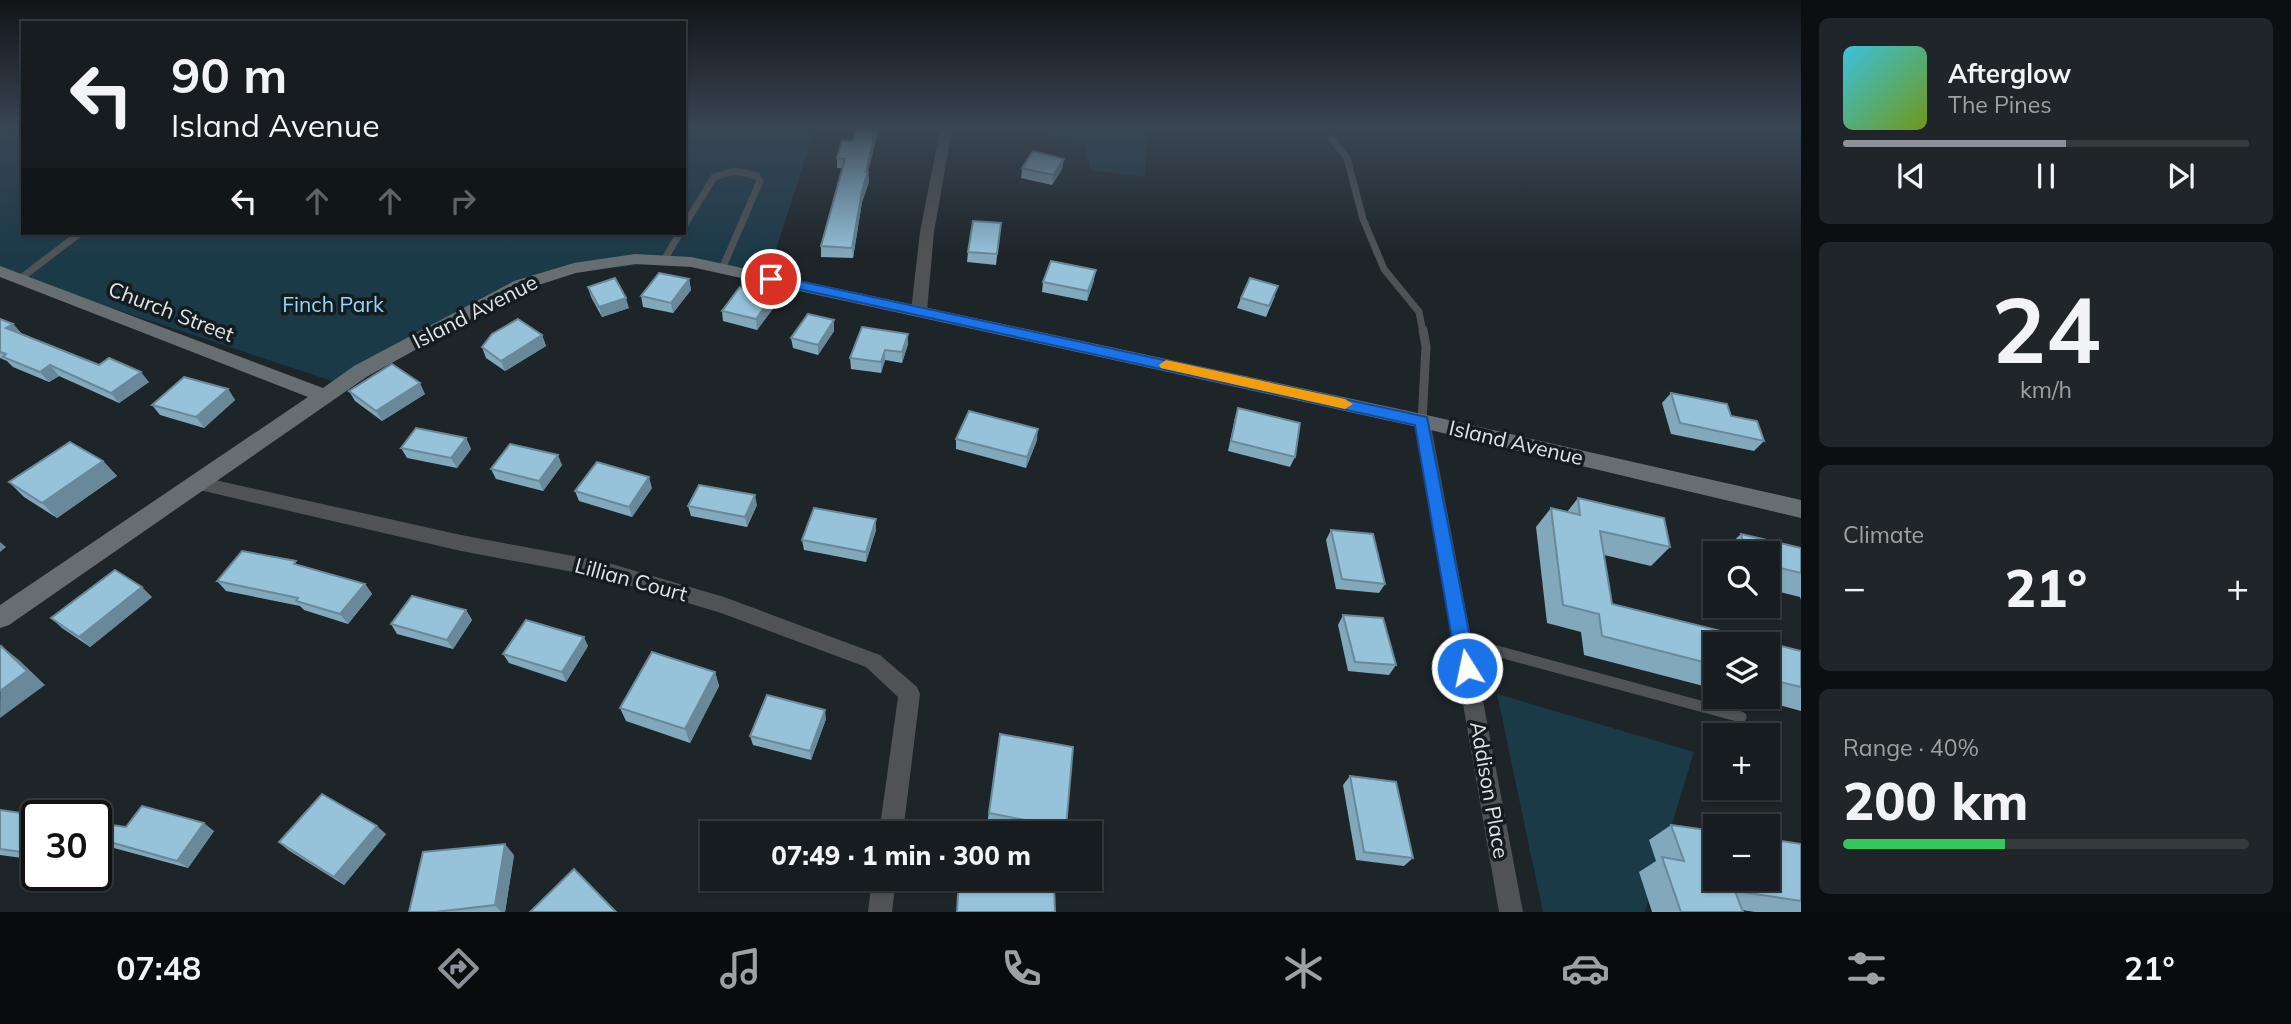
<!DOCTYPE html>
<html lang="en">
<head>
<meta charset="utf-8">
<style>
	:root { --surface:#161c1f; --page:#1f2528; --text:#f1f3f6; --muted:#9ea1a4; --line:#353a3d; --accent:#8c9099 }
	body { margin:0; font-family:Mulish,sans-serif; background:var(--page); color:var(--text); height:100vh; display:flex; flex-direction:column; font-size:26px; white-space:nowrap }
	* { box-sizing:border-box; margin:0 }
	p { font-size:23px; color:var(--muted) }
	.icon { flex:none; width:38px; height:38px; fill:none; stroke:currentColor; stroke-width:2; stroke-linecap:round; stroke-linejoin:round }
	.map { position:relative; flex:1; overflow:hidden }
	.sheet { display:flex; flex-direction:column; gap:18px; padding:18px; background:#0c0f11; width:490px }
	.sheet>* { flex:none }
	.guide { position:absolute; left:21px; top:21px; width:665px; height:214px; border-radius:0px; box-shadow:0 2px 5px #0004,0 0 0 2px var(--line); background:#161c1f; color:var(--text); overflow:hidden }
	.tools { position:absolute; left:1703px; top:541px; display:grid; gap:14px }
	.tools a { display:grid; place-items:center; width:77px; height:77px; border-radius:0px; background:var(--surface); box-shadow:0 2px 5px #0004,0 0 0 2px var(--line); font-size:35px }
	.speed { position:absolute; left:21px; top:800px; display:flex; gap:14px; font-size:35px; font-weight:700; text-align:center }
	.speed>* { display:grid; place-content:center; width:91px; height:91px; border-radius:50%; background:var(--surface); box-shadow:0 2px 5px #0004,0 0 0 2px var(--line); line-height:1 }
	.speed .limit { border:4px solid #111; border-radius:10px; background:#fff; color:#111 }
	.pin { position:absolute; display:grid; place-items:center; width:60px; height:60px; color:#fff; margin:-30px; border:4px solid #fff; border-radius:50%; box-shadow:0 2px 7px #0007 }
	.me { position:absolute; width:77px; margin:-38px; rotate:350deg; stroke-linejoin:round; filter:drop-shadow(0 0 5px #0008) }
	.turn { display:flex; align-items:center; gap:24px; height:147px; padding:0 35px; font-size:32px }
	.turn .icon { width:91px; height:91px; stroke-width:2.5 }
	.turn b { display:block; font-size:49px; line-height:60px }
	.lanes { display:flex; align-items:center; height:66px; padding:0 35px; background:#0003; justify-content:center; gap:35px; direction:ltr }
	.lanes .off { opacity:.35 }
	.big { font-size:52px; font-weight:800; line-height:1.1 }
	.sheet .widget { flex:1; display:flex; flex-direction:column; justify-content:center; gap:10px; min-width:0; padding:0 24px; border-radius:10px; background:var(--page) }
	.sheet .dial { align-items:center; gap:0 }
	.dial b { font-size:91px; line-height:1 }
	.song { display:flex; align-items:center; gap:21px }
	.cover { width:84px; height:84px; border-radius:10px; background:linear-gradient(135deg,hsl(190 70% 55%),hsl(80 70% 35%)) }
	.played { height:7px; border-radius:4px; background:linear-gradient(90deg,var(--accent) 55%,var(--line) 55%) }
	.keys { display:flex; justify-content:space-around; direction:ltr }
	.heat { display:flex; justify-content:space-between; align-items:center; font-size:38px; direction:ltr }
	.charge { height:10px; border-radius:5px; background:linear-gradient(90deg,#34c759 40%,var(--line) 0) }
	.trip { position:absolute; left:700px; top:821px; width:402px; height:70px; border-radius:0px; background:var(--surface); box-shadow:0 2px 5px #0004,0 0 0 2px var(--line); font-weight:800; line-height:70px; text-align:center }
	.dock { display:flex; height:112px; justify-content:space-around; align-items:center; background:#090b0c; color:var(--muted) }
	.dock .icon { width:49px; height:49px }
	.dock .current { color:var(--accent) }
	.dock b { font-size:32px; color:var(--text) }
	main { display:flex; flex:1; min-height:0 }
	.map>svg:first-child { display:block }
	.green { fill:#1b3a48 }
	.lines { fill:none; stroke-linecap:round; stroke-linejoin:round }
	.lane-far2 { stroke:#4f5355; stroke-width:7 }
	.lane-far1 { stroke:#4f5355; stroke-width:9 }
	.lane { stroke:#4f5355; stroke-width:11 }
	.street { fill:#4f5355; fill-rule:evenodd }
	.secondary { fill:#676e71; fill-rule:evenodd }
	.wall { fill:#81a8bb }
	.shaded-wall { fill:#698899 }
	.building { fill:#96c3da; stroke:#698899; stroke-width:2 }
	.route { fill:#1a73e8; stroke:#114b97; stroke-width:2 }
	.slow { fill:#f59e0b }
	.labels { text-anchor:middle; stroke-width:7; stroke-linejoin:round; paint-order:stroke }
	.park-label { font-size:21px; fill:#91dafe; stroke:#141c20 }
	.street-label { font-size:21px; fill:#e0e5e8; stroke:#141c20 }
</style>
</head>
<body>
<main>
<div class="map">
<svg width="1801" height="912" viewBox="0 0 1801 912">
	<rect width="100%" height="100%" fill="#1d2529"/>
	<g class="green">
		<polygon points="0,129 23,129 23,233 684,233 684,129 815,129 768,274 685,260 557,274 338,383 0,271"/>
		<polygon points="1012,129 1147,129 1145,177 1090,170 1085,143"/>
		<polygon points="1497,694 1694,752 1645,912 1543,912"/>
	</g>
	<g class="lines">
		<g class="lane-far2">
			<polyline points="1330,137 1347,158 1363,219 1384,269 1419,312 1423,332"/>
			<polyline points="684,226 714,177 735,171 757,176 760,181 722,269"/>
			<polyline points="664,260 680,233"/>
			<polyline points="21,278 80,233"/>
		</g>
		<polyline class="lane-far1" points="1422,421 1426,347 1423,330"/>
		<polyline class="lane" points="1463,642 1741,717"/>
		<g class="street">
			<polygon points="940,129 952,129 934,232 927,311 919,316 911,311 920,232"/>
			<polygon points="1422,415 1430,421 1523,912 1499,912 1414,421"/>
			<polygon points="197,476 461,535 605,562 724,597 880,655 917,687 920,694 903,833 879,833 898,697 866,667 721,613 605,578 461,551 191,488 188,483 191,478"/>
			<polygon points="872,878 896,878 892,912 868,912"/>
		</g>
		<polygon class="secondary" points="635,254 691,257 1422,414 1801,500 1801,518 1422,428 691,267 635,264 576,273 526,289 368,376 9,625 0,628 0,605 308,397 0,277 0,266 323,388 354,366 514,281 574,263"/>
	</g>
	<g class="wall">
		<polygon points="842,140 868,172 869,182 862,202 853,258 821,257 821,246 842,168 837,168 837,158"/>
		<polygon points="1064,159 1062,169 1052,185 1021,178 1022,168"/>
		<polygon points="1001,223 996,265 967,262 968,252"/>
		<polygon points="689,279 691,290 673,313 643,307 641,296"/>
		<polygon points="1094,280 1087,301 1042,292 1043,282"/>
		<polygon points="588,287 629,308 602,317 591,297"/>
		<polygon points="773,295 775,306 757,330 723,321 722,311"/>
		<polygon points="1275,296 1266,317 1237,308 1241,298"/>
		<polygon points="0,319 13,324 22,334 99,365 149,382 119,403 59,376 49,382 13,367 7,361 0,358"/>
		<polygon points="834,320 834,331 818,355 793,348 791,338"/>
		<polygon points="908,334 908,344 902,363 885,360 881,373 851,369 850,358"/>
		<polygon points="542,335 546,346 505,371 486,358 482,347"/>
		<polygon points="228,389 235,400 204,428 160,415 152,405"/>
		<polygon points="349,391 425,394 382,421 355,401"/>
		<polygon points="1671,393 1731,416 1764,441 1754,451 1671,434 1662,403"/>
		<polygon points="1238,408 1295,457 1290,467 1228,451 1235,418"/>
		<polygon points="466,438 471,449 457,468 407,458 401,448"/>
		<polygon points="956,439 1037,440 1026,468 956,449"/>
		<polygon points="103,461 117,476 57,518 24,497 9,482"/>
		<polygon points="562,465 543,491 496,479 491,469"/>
		<polygon points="652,488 632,517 579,501 575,491"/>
		<polygon points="1578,498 1670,547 1651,566 1604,555 1612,604 1801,651 1801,711 1745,696 1768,696 1768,644 1715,644 1715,689 1584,655 1581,632 1547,623 1536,527 1551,508 1567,512"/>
		<polygon points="757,505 747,527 691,516 688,506"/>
		<polygon points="876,519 876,530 866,562 804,550 802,540"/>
		<polygon points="1331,530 1385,584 1379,593 1336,589 1326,540"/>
		<polygon points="1741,534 1801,548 1801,600 1800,597 1768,589 1768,553 1721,553"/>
		<polygon points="299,565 365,584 372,594 348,624 304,610 300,606 226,591 217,581"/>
		<polygon points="152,597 90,647 62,628 51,618"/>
		<polygon points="466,610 472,620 453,649 397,634 391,624"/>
		<polygon points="1343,615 1396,665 1389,675 1348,671 1338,625"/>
		<polygon points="588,646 566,682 509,663 503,654"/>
		<polygon points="715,672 719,686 690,743 626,721 620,708"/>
		<polygon points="826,719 811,760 753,745 750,736"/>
		<polygon points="1000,734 1066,828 1064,833 1029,833 987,825"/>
		<polygon points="1350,776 1413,858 1404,866 1356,860 1343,785"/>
		<polygon points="0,810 37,816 37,860 0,855"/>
		<polygon points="96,823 126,827 214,831 188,868 99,844 96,848"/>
		<polygon points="1671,825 1801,844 1801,912 1755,912 1742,910 1743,912 1652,912 1639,872 1656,861 1649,840"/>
		<polygon points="386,834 344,885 288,850 279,842"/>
		<polygon points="514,855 505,912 409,912"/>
	</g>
	<g class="shaded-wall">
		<polygon points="876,129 879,129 868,172 869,182 862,202 853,258 852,248 862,191"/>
		<polygon points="1064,159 1062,169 1052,185 1053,175"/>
		<polygon points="1096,270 1094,280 1087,301 1088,291"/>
		<polygon points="689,279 691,290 673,313 671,303"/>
		<polygon points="773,295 775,306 757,330 756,319"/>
		<polygon points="626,298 629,308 602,317 599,307"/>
		<polygon points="834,320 834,331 818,355 818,345"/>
		<polygon points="13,324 22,334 6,328"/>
		<polygon points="908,334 908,344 902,363 902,352"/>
		<polygon points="542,335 546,346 505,371 501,361"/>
		<polygon points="885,350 885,360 881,373 881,362"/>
		<polygon points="50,365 59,376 49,382 40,372"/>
		<polygon points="141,372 149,382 119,403 111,393"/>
		<polygon points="420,383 425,394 382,421 376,411"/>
		<polygon points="228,389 235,400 204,428 196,417"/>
		<polygon points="1038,429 1037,440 1026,468 1027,457"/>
		<polygon points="466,438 471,449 457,468 451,458"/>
		<polygon points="558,455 562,465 543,491 539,481"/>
		<polygon points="103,461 117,476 57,518 42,503"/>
		<polygon points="649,477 652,488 632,517 629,507"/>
		<polygon points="755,495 757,505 747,527 745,517"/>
		<polygon points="876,519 876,530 866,562 866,552"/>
		<polygon points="0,542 6,547 0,552"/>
		<polygon points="365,584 372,594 348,624 340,614"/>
		<polygon points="142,587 152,597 90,647 79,637"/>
		<polygon points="466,610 472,620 453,649 447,640"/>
		<polygon points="584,637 588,646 566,682 562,672"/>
		<polygon points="1,646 19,660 45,685 0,718"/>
		<polygon points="715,672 719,686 690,743 685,729"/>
		<polygon points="825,710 826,719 811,760 810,751"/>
		<polygon points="204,823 214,831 188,868 177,861"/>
		<polygon points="377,826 386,834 344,885 334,877"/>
		<polygon points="505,844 514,855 505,912 501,912 495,905"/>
	</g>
	<g class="building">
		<polygon points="857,129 876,129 866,172 868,172 862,191 852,248 821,246 845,159 837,158 842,140 852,141"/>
		<polygon points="1033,151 1064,159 1053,175 1022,168"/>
		<polygon points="973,221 1001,223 997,254 968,252"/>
		<polygon points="1051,261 1096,270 1088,291 1043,282"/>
		<polygon points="659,273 689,279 671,303 641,296"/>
		<polygon points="615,278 626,298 599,307 588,287"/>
		<polygon points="1250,278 1278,286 1269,306 1241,298"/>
		<polygon points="740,287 773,295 756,319 722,311"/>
		<polygon points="808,314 834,320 818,345 791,338"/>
		<polygon points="0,319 13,324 6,328 99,365 109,358 141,372 111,393 50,365 40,372 3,357 6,354 0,352"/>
		<polygon points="518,319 542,335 501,361 482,347 492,334"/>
		<polygon points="862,327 908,334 902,352 885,350 881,362 850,358"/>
		<polygon points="392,364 420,383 376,411 349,391"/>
		<polygon points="184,377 228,389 196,417 152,405"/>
		<polygon points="1671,393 1727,404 1731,416 1757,421 1764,441 1680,423"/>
		<polygon points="1238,408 1300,423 1295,457 1231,441"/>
		<polygon points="969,411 1038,429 1027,457 956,439"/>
		<polygon points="416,428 466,438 451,458 401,448"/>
		<polygon points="70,442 103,461 42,503 9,482"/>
		<polygon points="510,444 558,455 539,481 491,469"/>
		<polygon points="597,462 649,477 629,507 575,491"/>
		<polygon points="699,485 755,495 745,517 688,506"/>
		<polygon points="1578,498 1664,518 1670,547 1600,531 1612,604 1801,651 1801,687 1768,679 1768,644 1715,644 1715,665 1602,636 1599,614 1563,605 1551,508 1580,515"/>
		<polygon points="814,508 876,519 866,552 802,540"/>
		<polygon points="1331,530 1373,534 1385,584 1342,579"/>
		<polygon points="1741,534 1801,548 1801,573 1768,565 1768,553 1746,553"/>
		<polygon points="242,551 296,561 294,564 365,584 340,614 296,601 298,598 217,581"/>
		<polygon points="115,570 142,587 79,637 51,618"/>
		<polygon points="412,596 466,610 447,640 391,624"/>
		<polygon points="1343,615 1383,618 1396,665 1355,662"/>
		<polygon points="526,620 584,637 562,672 503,654"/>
		<polygon points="1,646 27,671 0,691 0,647"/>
		<polygon points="652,652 715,672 685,729 620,708"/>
		<polygon points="767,695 825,710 810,751 750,736"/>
		<polygon points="1000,734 1073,747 1066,828 989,813"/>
		<polygon points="1350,776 1396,782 1413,858 1364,852"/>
		<polygon points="322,794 377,826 334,877 279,842"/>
		<polygon points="142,806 204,823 177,861 96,838 96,823 126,827"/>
		<polygon points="0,810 42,816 37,816 37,854 0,849"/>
		<polygon points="1671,825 1715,831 1715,878 1768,878 1768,839 1801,844 1801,901 1735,891 1743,912 1681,912 1662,857 1684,861"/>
		<polygon points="505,844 495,905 435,912 409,912 423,852"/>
		<polygon points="574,869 616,912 530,912"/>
		<polygon points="959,878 977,878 1054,885 1055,912 957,912"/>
	</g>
	<linearGradient id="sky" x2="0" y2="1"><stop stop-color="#101417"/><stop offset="0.5" stop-color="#3a4654"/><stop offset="1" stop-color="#3a4654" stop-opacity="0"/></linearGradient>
	<rect width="1801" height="256" fill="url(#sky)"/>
	<polygon class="route" points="771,275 1427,417 1476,668 1473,674 1467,677 1460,674 1457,668 1415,425 767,282 765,279"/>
	<polygon class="slow" points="1166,360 1345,399 1353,404 1345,409 1161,368 1159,365"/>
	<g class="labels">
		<g class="park-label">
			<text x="333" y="312">Finch Park</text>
		</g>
		<g class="street-label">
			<text transform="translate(171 312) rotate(21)" y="7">Church Street</text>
			<text transform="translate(475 312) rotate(-27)" y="7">Island Avenue</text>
			<text transform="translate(1516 443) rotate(13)" y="7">Island Avenue</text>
			<text transform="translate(631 580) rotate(15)" y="7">Lillian Court</text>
			<text transform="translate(1489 790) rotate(80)" y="7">Addison Place</text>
		</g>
	</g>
</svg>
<div class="tools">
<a><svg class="icon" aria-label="search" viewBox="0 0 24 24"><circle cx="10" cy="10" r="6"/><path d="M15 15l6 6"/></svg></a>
<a><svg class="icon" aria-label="layers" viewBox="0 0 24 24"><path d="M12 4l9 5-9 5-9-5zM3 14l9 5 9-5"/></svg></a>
<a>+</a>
<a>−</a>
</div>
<div class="speed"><div class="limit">30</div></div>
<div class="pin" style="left:771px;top:279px;background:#d93025"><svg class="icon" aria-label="arrive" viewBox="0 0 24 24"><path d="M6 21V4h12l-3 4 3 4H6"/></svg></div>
<svg class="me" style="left:1467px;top:668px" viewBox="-20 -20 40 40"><circle r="17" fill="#1a73e8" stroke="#fff" stroke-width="3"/><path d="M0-11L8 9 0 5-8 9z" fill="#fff"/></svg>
<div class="trip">07:49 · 1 min · 300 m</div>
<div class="guide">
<div class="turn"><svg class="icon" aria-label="left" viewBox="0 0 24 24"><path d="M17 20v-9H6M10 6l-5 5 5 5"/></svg><div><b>90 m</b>Island Avenue</div></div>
<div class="lanes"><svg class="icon" aria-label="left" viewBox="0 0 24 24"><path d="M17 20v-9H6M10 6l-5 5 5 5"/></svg><svg class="icon off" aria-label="ahead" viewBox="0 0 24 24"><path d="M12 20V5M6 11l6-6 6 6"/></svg><svg class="icon off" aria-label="ahead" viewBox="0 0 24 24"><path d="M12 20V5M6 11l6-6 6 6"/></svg><svg class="icon off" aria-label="right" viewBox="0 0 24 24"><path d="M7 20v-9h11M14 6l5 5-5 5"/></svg></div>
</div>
</div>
<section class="sheet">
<div class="widget">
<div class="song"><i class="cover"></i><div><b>Afterglow</b><p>The Pines</p></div></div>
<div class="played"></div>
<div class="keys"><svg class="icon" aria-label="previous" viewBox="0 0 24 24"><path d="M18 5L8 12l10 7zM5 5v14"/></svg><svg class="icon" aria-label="pause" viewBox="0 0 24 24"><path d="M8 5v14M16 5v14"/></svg><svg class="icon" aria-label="next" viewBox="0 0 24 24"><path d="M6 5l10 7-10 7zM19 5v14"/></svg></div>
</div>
<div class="widget dial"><b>24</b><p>km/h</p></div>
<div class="widget"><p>Climate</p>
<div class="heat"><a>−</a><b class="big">21°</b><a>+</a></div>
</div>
<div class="widget"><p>Range · 40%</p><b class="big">200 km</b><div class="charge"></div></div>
</section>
</main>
<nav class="dock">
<b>07:48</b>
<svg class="icon current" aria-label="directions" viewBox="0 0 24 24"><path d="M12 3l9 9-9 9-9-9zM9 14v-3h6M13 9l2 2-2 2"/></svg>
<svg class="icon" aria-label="music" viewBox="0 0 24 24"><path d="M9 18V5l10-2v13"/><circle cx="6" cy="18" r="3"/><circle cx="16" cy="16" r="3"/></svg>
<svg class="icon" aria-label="phone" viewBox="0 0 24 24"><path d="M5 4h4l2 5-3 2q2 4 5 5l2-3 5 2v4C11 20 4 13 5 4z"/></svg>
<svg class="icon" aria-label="climate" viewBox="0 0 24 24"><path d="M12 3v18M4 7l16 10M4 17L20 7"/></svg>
<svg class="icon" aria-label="car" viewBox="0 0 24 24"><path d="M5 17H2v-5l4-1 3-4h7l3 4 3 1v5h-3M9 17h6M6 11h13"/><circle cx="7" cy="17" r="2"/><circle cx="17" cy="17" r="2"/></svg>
<svg class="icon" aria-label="filters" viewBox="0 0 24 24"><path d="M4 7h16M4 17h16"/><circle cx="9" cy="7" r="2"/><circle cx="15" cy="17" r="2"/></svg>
<b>21°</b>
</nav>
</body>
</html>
